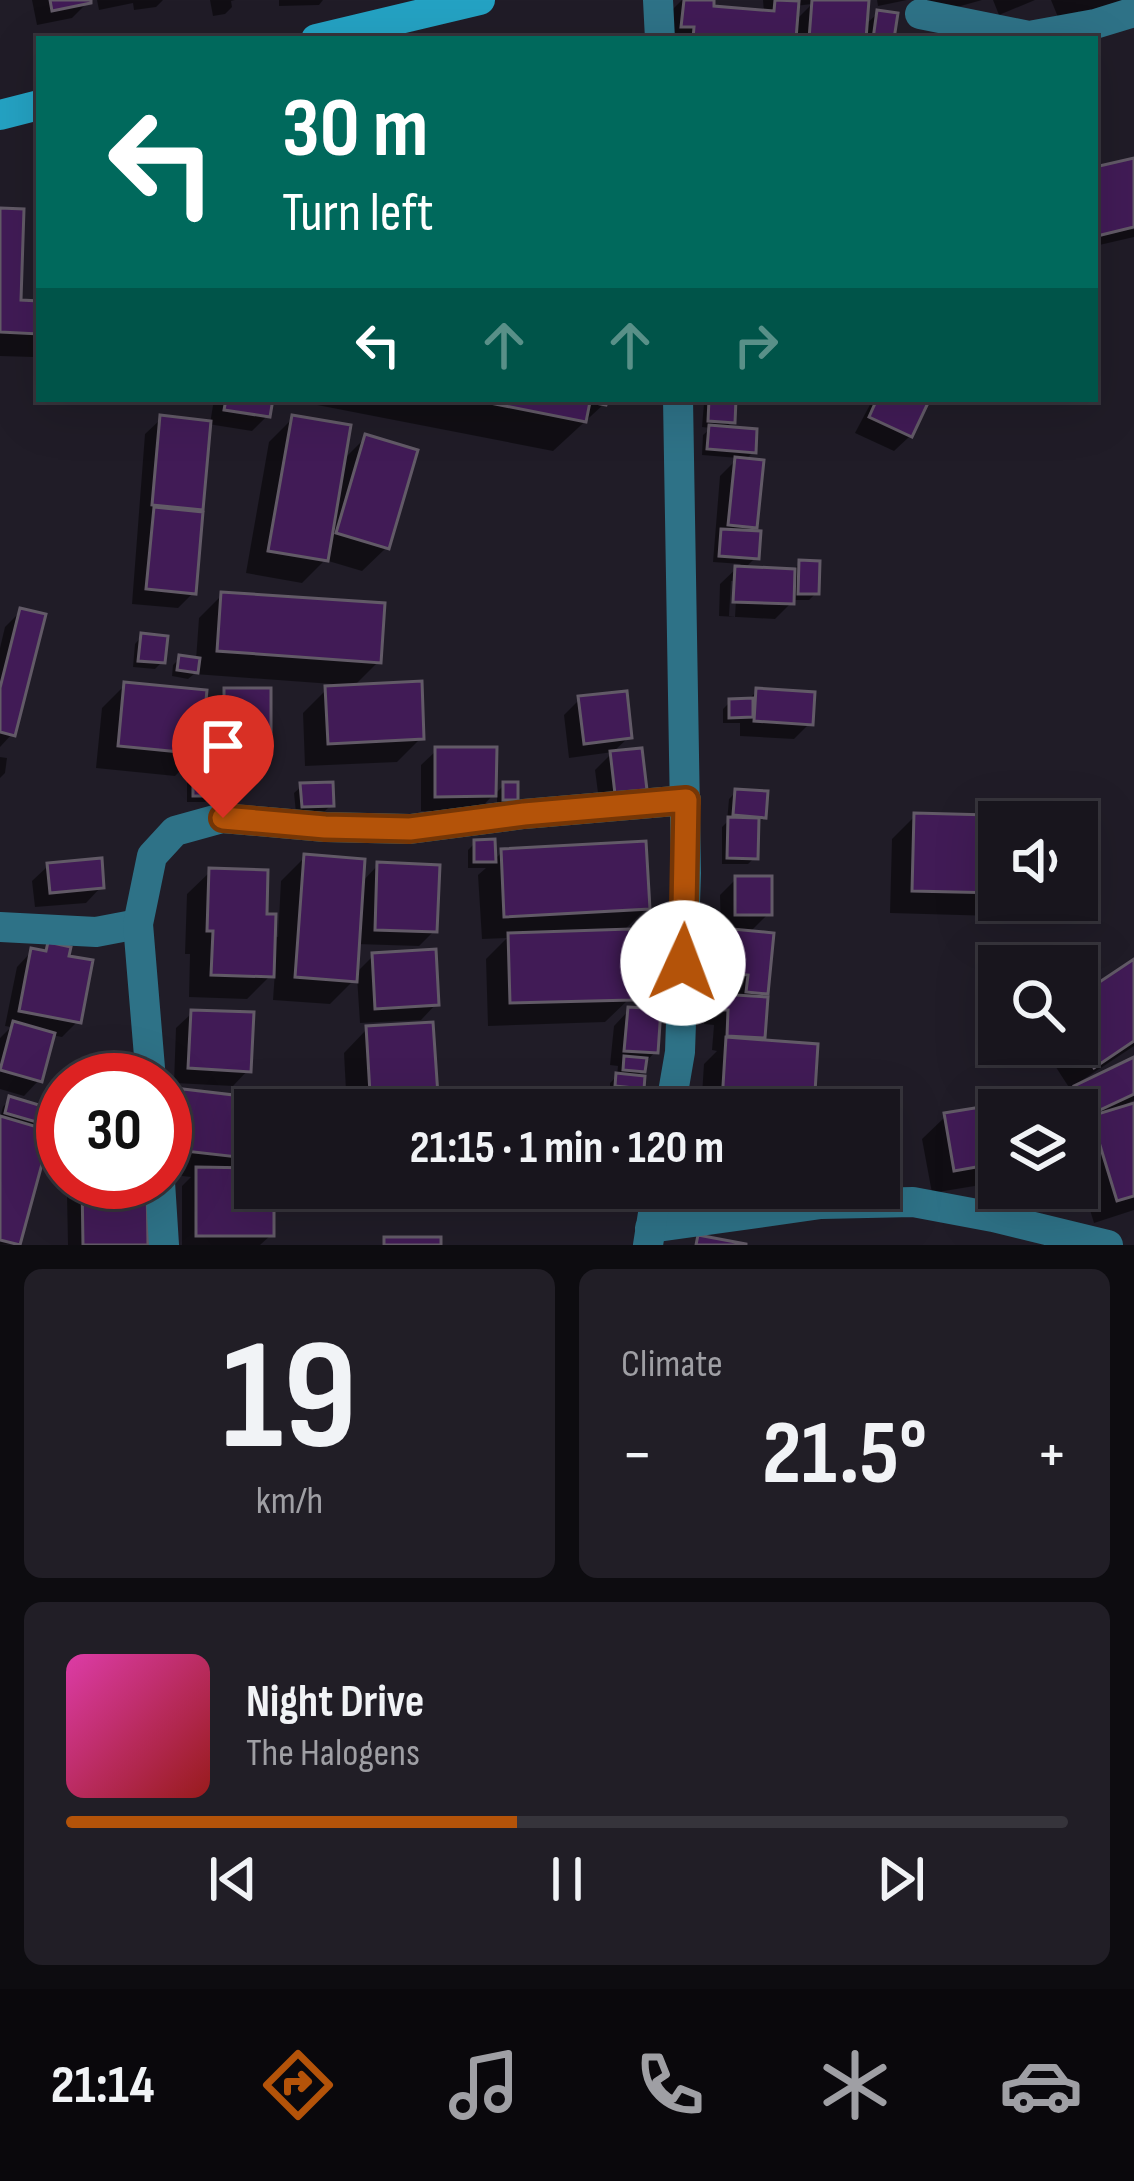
<!DOCTYPE html>
<html lang="en">
<head>
<meta charset="utf-8">
<style>
	:root { --surface:#18151d; --page:#211e26; --text:#f1f3f6; --muted:#9f9fa4; --line:#36343b; --accent:#b45309 }
	body { margin:0; font-family:"Sofia Sans Condensed",sans-serif; background:var(--page); color:var(--text); height:100vh; display:flex; flex-direction:column; font-size:45px; white-space:nowrap }
	* { box-sizing:border-box; margin:0 }
	p { font-size:39px; color:var(--muted) }
	.icon { flex:none; width:66px; height:66px; fill:none; stroke:currentColor; stroke-width:2; stroke-linecap:round; stroke-linejoin:round }
	.map { position:relative; height:1245px; overflow:hidden }
	.side { display:flex; flex-direction:column; gap:24px; padding:24px; background:#0d0c10; flex:1 }
	.side>* { flex:none }
	.guide { position:absolute; left:36px; top:36px; width:1062px; height:366px; border-radius:0px; box-shadow:0 12px 48px #0002,0 0 0 3px var(--line); background:#00695c; color:#fff; overflow:hidden }
	.fabs { position:absolute; left:978px; top:801px; display:grid; gap:24px }
	.fabs a { display:grid; place-items:center; width:120px; height:120px; border-radius:0px; background:var(--surface); box-shadow:0 12px 48px #0002,0 0 0 3px var(--line); font-size:60px }
	.speed { position:absolute; left:36px; top:1053px; display:flex; gap:24px; font-size:60px; font-weight:700; text-align:center }
	.speed>* { display:grid; place-content:center; width:156px; height:156px; border-radius:50%; background:var(--surface); box-shadow:0 12px 48px #0002,0 0 0 3px var(--line); line-height:1 }
	.speed .limit { border:18px solid #d22; background:#fff; color:#111 }
	.pin { position:absolute; display:grid; place-items:center; width:102px; height:102px; color:#fff; margin:-123px -51px; border-radius:50% 50% 50% 0; rotate:-45deg; box-shadow:0 0 12px #0007 }
	.pin .icon { rotate:45deg }
	.me { position:absolute; width:132px; margin:-66px; rotate:2deg; stroke-linejoin:round; filter:drop-shadow(0 0 9px #0008) }
	.turn { display:flex; align-items:center; gap:42px; height:252px; padding:0 48px; font-size:54px }
	.turn .icon { width:156px; height:156px; stroke-width:2.5 }
	.turn b { display:block; font-size:84px; line-height:102px }
	.lanes { display:flex; align-items:center; height:114px; padding:0 48px; background:#0003; justify-content:center; gap:60px; direction:ltr }
	.lanes .off { opacity:.35 }
	.big { font-size:90px; font-weight:700; line-height:1.1 }
	.side .widget { flex:1; display:flex; flex-direction:column; justify-content:center; gap:18px; min-width:0; padding:0 42px; border-radius:18px; background:var(--page) }
	.side .dial { align-items:center; gap:0 }
	.dial b { font-size:156px; line-height:1 }
	.song { display:flex; align-items:center; gap:36px }
	.cover { width:144px; height:144px; border-radius:18px; background:linear-gradient(135deg,hsl(320 70% 55%),hsl(0 70% 35%)) }
	.played { height:12px; border-radius:6px; background:linear-gradient(90deg,var(--accent) 45%,var(--line) 45%) }
	.keys { display:flex; justify-content:space-around; direction:ltr }
	.heat { display:flex; justify-content:space-between; align-items:center; font-size:66px; direction:ltr }
	.side .tiles { flex:1; display:grid; gap:24px; grid-template-columns:1fr 1fr }
	.widget:last-child { grid-column:span 2 }
	.trip { position:absolute; left:234px; top:1089px; width:666px; height:120px; border-radius:0px; background:var(--surface); box-shadow:0 12px 48px #0002,0 0 0 3px var(--line); font-weight:700; line-height:120px; text-align:center }
	.tabs { display:flex; height:192px; justify-content:space-around; align-items:center; background:#0a080c; color:var(--muted) }
	.tabs .icon { width:84px; height:84px }
	.tabs .selected { color:var(--accent) }
	.tabs b { font-size:54px; color:var(--text) }
	.map>svg:first-child { display:block }
	.shadow { fill:#0007; fill-rule:evenodd }
	.building { fill:#411b56; stroke:#625a67; stroke-width:3 }
	.lines { fill:none; stroke-linecap:round; stroke-linejoin:round }
	.minor { stroke:#2e7287; stroke-width:30 }
	.secondary { stroke:#24a2c3; stroke-width:30 }
	.route-casing { stroke:#753606; stroke-width:30 }
	.route { stroke:#b45309; stroke-width:21 }
</style>
</head>
<body>
<div class="map">
<svg width="1134" height="1245" viewBox="0 0 1134 1245">
	<rect width="100%" height="100%" fill="#201c27"/>
	<g class="shadow">
		<polygon points="32,0 88,0 88,2 72,18 37,25"/>
		<polygon points="97,0 163,0 156,7 134,10 133,3 99,10"/>
		<polygon points="210,0 235,0 231,1 232,7 225,14 213,16"/>
		<polygon points="279,0 323,0 319,5 279,6"/>
		<path d="M682,0H711L710,9L764,13L763,0H866L864,26L878,13L891,39H660L662,20ZM812,4L794,22L795,6Z"/>
		<polygon points="877,0 907,0 878,6"/>
		<polygon points="921,0 982,0 925,16"/>
		<polygon points="993,0 1035,0 999,15"/>
		<polygon points="1051,0 1123,0 1081,16 1079,11 1073,18 1060,22"/>
		<polygon points="1134,161 1134,237 1095,246 1095,170"/>
		<polygon points="0,211 17,303 39,304 39,351 33,357 0,356"/>
		<polygon points="214,399 270,399 268,415 252,431 208,424 193,593 178,608 132,604 145,434 161,419 210,424"/>
		<polygon points="313,399 604,399 604,404 553,451 312,404"/>
		<path d="M691,399H733L732,422L724,429L753,452L744,461L754,527L748,533L756,557L744,569L792,571L800,563L816,593L809,600H791V603L775,619L719,616L720,584L741,564L713,562L720,476L738,458L702,455L703,435L711,428L702,427L704,403L691,401ZM731,581H737L735,617L729,616Z"/>
		<polygon points="873,399 913,399 910,436 894,451 855,433"/>
		<polygon points="293,418 342,461 365,438 386,548 362,571 325,560 302,583 246,573 269,442"/>
		<polygon points="222,595 378,662 352,688 421,738 397,762 305,766 303,713 332,684 194,674 188,679 172,676 173,665 180,658 196,660 199,618"/>
		<polygon points="21,611 12,734 0,747 0,648 5,627"/>
		<polygon points="142,636 162,662 155,669 133,667 135,644"/>
		<polygon points="125,685 198,753 175,776 96,768 102,708"/>
		<polygon points="226,691 267,732 258,741 258,772 243,787 212,787 212,795 205,802 187,802 187,766 210,766 210,706"/>
		<polygon points="757,691 810,723 794,739 740,736 740,723 723,723 723,709 730,702 747,701"/>
		<polygon points="580,699 629,737 611,754 644,789 600,808 595,770 613,752 569,758 564,715"/>
		<polygon points="437,750 493,795 478,811 421,811 421,765"/>
		<polygon points="0,757 7,758 5,773 0,778"/>
		<polygon points="504,785 515,799 508,806 497,806 497,792"/>
		<polygon points="302,786 331,805 324,812 296,813 294,793"/>
		<polygon points="736,792 763,816 756,823 755,857 748,864 722,864 722,827 727,822 729,799"/>
		<polygon points="915,816 1019,822 999,822 999,900 1010,900 994,916 890,913 892,839"/>
		<polygon points="475,843 493,861 502,852 647,908 622,932 629,999 605,1022 488,1026 486,959 507,938 482,939 478,875 486,868 468,868 468,850"/>
		<polygon points="305,857 361,883 378,865 434,931 419,946 356,944 354,975 373,956 436,1004 421,1020 360,1023 357,977 330,1004 273,1000 275,971 247,999 189,997 190,954 185,954 187,894 211,871 264,917 272,936 278,937 281,881"/>
		<polygon points="48,866 101,887 86,903 35,907 32,881"/>
		<polygon points="736,879 769,913 748,934 765,992 758,999 762,1037 757,1042 811,1107 808,1110 701,1110 704,1064 717,1051 712,1050 714,1025 704,1024 705,1013 720,997 732,998 733,990 713,988 717,948 736,929 721,930 720,895"/>
		<polygon points="49,946 78,1021 62,1037 51,1035 39,1080 24,1096 0,1089 0,1038 11,1027 5,1026 17,967 32,951 42,953"/>
		<polygon points="1134,963 1134,1046 1081,1081 1083,1085 1134,1061 1134,1100 1122,1106 1123,1110 1134,1106 1134,1210 1094,1223 1077,1167 1077,1135 1091,1121 1077,1127 1077,1110 999,1110 999,1182 932,1193 922,1139 946,1116 1061,1103 1072,1092 1050,1058 1055,1054 1049,1044 1077,1044 1077,1000"/>
		<polygon points="629,1010 655,1052 643,1065 642,1071 635,1078 641,1087 635,1093 638,1110 601,1110 615,1093 610,1092 610,1083 617,1076 618,1066 610,1065 614,1026"/>
		<polygon points="192,1013 248,1070 233,1086 174,1083 176,1028"/>
		<polygon points="367,1029 436,1110 347,1110 344,1053"/>
		<polygon points="184,1092 272,1110 255,1110 255,1188 271,1188 271,1235 260,1245 182,1245 182,1186 191,1177 165,1174 165,1111"/>
		<polygon points="10,1099 55,1127 47,1134 17,1244 0,1245 0,1118 3,1107"/>
		<polygon points="81,1182 144,1182 145,1245 68,1245 67,1195"/>
		<polygon points="452,1188 576,1188 566,1198 452,1190"/>
	</g>
	<g class="building">
		<polygon points="50,0 91,0 91,3 52,11"/>
		<polygon points="684,0 714,0 714,6 774,11 775,0 799,1 796,39 693,39 694,27 681,27"/>
		<polygon points="812,0 869,0 866,39 809,39"/>
		<polygon points="877,10 898,13 894,39 873,39"/>
		<polygon points="1134,158 1134,227 1097,236 1095,167"/>
		<polygon points="0,208 24,209 21,300 39,301 39,334 0,332"/>
		<polygon points="226,399 273,399 270,417 224,410"/>
		<polygon points="470,399 608,399 606,405 590,402 586,422"/>
		<polygon points="709,399 736,399 735,423 708,421"/>
		<polygon points="877,399 920,399 928,403 912,437 869,417"/>
		<polygon points="160,415 211,421 203,510 152,505"/>
		<polygon points="292,415 351,425 328,561 268,551"/>
		<polygon points="709,425 757,429 756,453 707,449"/>
		<polygon points="365,434 418,450 389,549 336,533"/>
		<polygon points="735,457 764,460 757,528 728,525"/>
		<polygon points="154,507 203,512 196,594 146,589"/>
		<polygon points="721,529 761,531 759,559 719,556"/>
		<polygon points="799,560 820,561 819,594 798,594"/>
		<polygon points="735,566 795,569 794,604 733,602"/>
		<polygon points="221,592 385,603 381,663 217,651"/>
		<polygon points="20,608 46,614 15,736 0,732 0,688"/>
		<polygon points="141,633 168,636 165,663 138,661"/>
		<polygon points="179,655 200,658 198,673 177,670"/>
		<polygon points="422,681 424,739 328,744 325,686"/>
		<polygon points="124,682 207,690 201,754 118,746"/>
		<polygon points="224,688 271,688 271,733 261,733 261,773 224,773"/>
		<polygon points="756,688 815,692 813,725 754,721"/>
		<polygon points="627,691 632,738 584,744 578,696"/>
		<polygon points="753,698 753,717 729,718 729,699"/>
		<polygon points="435,747 497,747 496,796 435,797"/>
		<polygon points="642,748 647,790 615,794 610,751"/>
		<rect x="193" y="763" width="22" height="33"/>
		<polygon points="333,782 334,806 302,807 300,783"/>
		<rect x="503" y="782" width="15" height="18"/>
		<polygon points="735,789 768,791 766,818 733,815"/>
		<polygon points="914,813 1023,816 1022,822 999,822 999,893 912,891"/>
		<polygon points="728,817 759,818 758,859 727,858"/>
		<polygon points="495,839 496,862 474,862 474,840"/>
		<polygon points="646,841 650,909 504,917 501,849"/>
		<polygon points="304,854 365,859 357,982 295,977"/>
		<polygon points="102,858 104,888 50,893 47,863"/>
		<polygon points="377,862 440,865 437,932 375,930"/>
		<polygon points="209,868 268,870 267,914 276,914 274,977 211,975 213,931 207,931"/>
		<rect x="735" y="876" width="37" height="39"/>
		<polygon points="630,929 632,1000 510,1003 508,933"/>
		<polygon points="732,929 774,933 768,994 746,992 748,975 727,973"/>
		<polygon points="48,942 71,947 69,956 93,960 81,1023 19,1011 31,948 46,951"/>
		<polygon points="436,949 439,1005 375,1009 372,953"/>
		<polygon points="1134,959 1134,1041 1094,1068 1077,1041 1077,997"/>
		<polygon points="719,994 768,997 765,1038 727,1036 728,1010 718,1010"/>
		<polygon points="628,1007 661,1009 658,1053 624,1051"/>
		<polygon points="191,1010 254,1012 251,1072 188,1068"/>
		<polygon points="13,1021 55,1033 42,1082 0,1070"/>
		<polygon points="433,1022 439,1110 371,1110 366,1026"/>
		<polygon points="726,1037 818,1044 814,1108 722,1102"/>
		<polygon points="624,1056 647,1058 645,1072 623,1070"/>
		<polygon points="1134,1057 1134,1094 1087,1116 1074,1086"/>
		<polygon points="616,1073 645,1076 644,1089 615,1086"/>
		<polygon points="616,1087 643,1092 641,1110 613,1110"/>
		<polygon points="183,1089 276,1100 275,1110 255,1110 255,1159 176,1150"/>
		<polygon points="1062,1094 1065,1110 999,1110 999,1163 954,1171 944,1113"/>
		<polygon points="9,1096 62,1112 57,1128 5,1113"/>
		<polygon points="1134,1103 1134,1196 1117,1201 1091,1116"/>
		<polygon points="0,1116 51,1131 20,1245 0,1240"/>
		<polygon points="196,1167 255,1168 255,1188 274,1188 274,1236 196,1236"/>
		<polygon points="82,1182 147,1182 148,1245 83,1245"/>
		<polygon points="698,1235 746,1244 746,1245 696,1245"/>
		<rect x="384" y="1237" width="57" height="8"/>
	</g>
	<g class="lines">
		<g class="minor">
			<polyline points="658,0 660,39"/>
			<polyline points="920,14 1029,36 1095,24 1134,12"/>
			<polyline points="0,927 96,932 138,924"/>
			<polyline points="151,1080 138,924 152,856 175,831 222,818 325,827 410,829 524,814 686,800"/>
			<polyline points="670,1110 680,1052 686,873 678,399"/>
			<polyline points="160,1182 164,1245"/>
			<polyline points="650,1228 821,1204 913,1202 993,1217 1108,1245"/>
			<polyline points="648,1245 657,1188"/>
		</g>
		<g class="secondary">
			<polyline points="316,39 480,0"/>
			<polyline points="0,115 39,105"/>
		</g>
	</g>
	<g class="lines">
		<defs>
			<polyline id="route" points="223,818 325,827 410,829 524,814 686,800 683,963"/>
		</defs>
		<use href="#route" class="route-casing"/>
		<use href="#route" class="route"/>
	</g>
</svg>
<div class="fabs">
<a><svg class="icon" aria-label="sound" viewBox="0 0 24 24"><path d="M4 9h4l5-4v14l-5-4H4zM17 9q2 3 0 6"/></svg></a>
<a><svg class="icon" aria-label="search" viewBox="0 0 24 24"><circle cx="10" cy="10" r="6"/><path d="M15 15l6 6"/></svg></a>
<a><svg class="icon" aria-label="layers" viewBox="0 0 24 24"><path d="M12 4l9 5-9 5-9-5zM3 14l9 5 9-5"/></svg></a>
</div>
<div class="speed"><div class="limit">30</div></div>
<div class="pin" style="left:223px;top:818px;background:#d93025"><svg class="icon" aria-label="arrive" viewBox="0 0 24 24"><path d="M6 21V4h12l-3 4 3 4H6"/></svg></div>
<svg class="me" style="left:683px;top:963px" viewBox="-20 -20 40 40"><circle r="19" fill="#fff"/><path d="M0-13L10 11 0 6-10 11z" fill="#b45309"/></svg>
<div class="trip">21:15 · 1 min · 120 m</div>
<div class="guide">
<div class="turn"><svg class="icon" aria-label="left" viewBox="0 0 24 24"><path d="M17 20v-9H6M10 6l-5 5 5 5"/></svg><div><b>30 m</b>Turn left</div></div>
<div class="lanes"><svg class="icon" aria-label="left" viewBox="0 0 24 24"><path d="M17 20v-9H6M10 6l-5 5 5 5"/></svg><svg class="icon off" aria-label="ahead" viewBox="0 0 24 24"><path d="M12 20V5M6 11l6-6 6 6"/></svg><svg class="icon off" aria-label="ahead" viewBox="0 0 24 24"><path d="M12 20V5M6 11l6-6 6 6"/></svg><svg class="icon off" aria-label="right" viewBox="0 0 24 24"><path d="M7 20v-9h11M14 6l5 5-5 5"/></svg></div>
</div>
</div>
<section class="side">
<div class="tiles">
<div class="widget dial"><b>19</b><p>km/h</p></div>
<div class="widget"><p>Climate</p>
<div class="heat"><a>−</a><b class="big">21.5°</b><a>+</a></div>
</div>
<div class="widget">
<div class="song"><i class="cover"></i><div><b>Night Drive</b><p>The Halogens</p></div></div>
<div class="played"></div>
<div class="keys"><svg class="icon" aria-label="previous" viewBox="0 0 24 24"><path d="M18 5L8 12l10 7zM5 5v14"/></svg><svg class="icon" aria-label="pause" viewBox="0 0 24 24"><path d="M8 5v14M16 5v14"/></svg><svg class="icon" aria-label="next" viewBox="0 0 24 24"><path d="M6 5l10 7-10 7zM19 5v14"/></svg></div>
</div>
</div>
</section>
<nav class="tabs">
<b>21:14</b>
<svg class="icon selected" aria-label="directions" viewBox="0 0 24 24"><path d="M12 3l9 9-9 9-9-9zM9 14v-3h6M13 9l2 2-2 2"/></svg>
<svg class="icon" aria-label="music" viewBox="0 0 24 24"><path d="M9 18V5l10-2v13"/><circle cx="6" cy="18" r="3"/><circle cx="16" cy="16" r="3"/></svg>
<svg class="icon" aria-label="phone" viewBox="0 0 24 24"><path d="M5 4h4l2 5-3 2q2 4 5 5l2-3 5 2v4C11 20 4 13 5 4z"/></svg>
<svg class="icon" aria-label="climate" viewBox="0 0 24 24"><path d="M12 3v18M4 7l16 10M4 17L20 7"/></svg>
<svg class="icon" aria-label="car" viewBox="0 0 24 24"><path d="M5 17H2v-5l4-1 3-4h7l3 4 3 1v5h-3M9 17h6M6 11h13"/><circle cx="7" cy="17" r="2"/><circle cx="17" cy="17" r="2"/></svg>
</nav>
</body>
</html>
